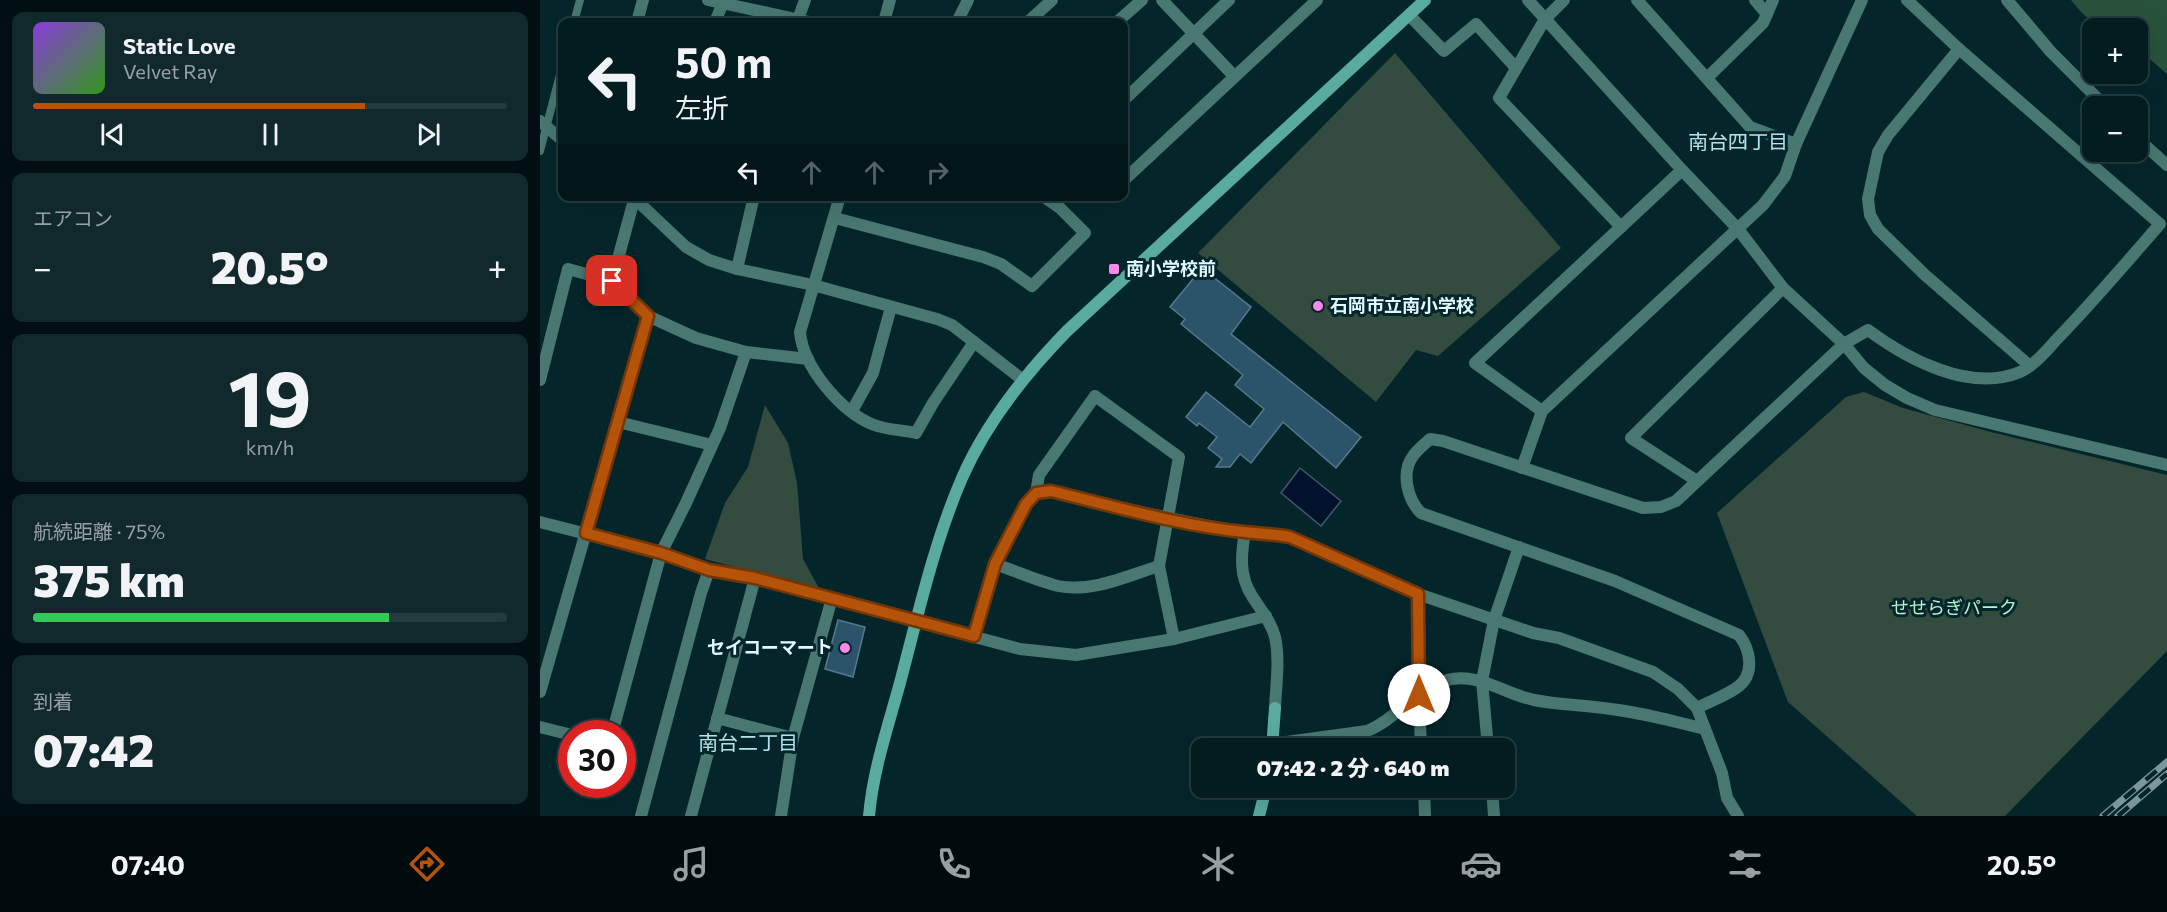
<!DOCTYPE html>
<html lang="ja">
<head>
<meta charset="utf-8">
<style>
	:root { --surface:#031c20; --page:#11292d; --text:#f1f3f6; --muted:#97a1a5; --line:#243a3e; --accent:#b45309 }
	body { margin:0; font-family:Commissioner,"Noto Sans JP",sans-serif; background:var(--page); color:var(--text); height:100vh; display:flex; flex-direction:column; font-size:22px; white-space:nowrap }
	* { box-sizing:border-box; margin:0 }
	p { font-size:20px; color:var(--muted) }
	.icon { flex:none; width:33px; height:33px; fill:none; stroke:currentColor; stroke-width:2; stroke-linecap:round; stroke-linejoin:round }
	.map { position:relative; flex:1; overflow:hidden }
	.details { display:flex; flex-direction:column; gap:12px; padding:12px; background:#020f12; width:540px }
	.details>* { flex:none }
	.guide { position:absolute; left:18px; top:18px; width:570px; height:183px; border-radius:12px; box-shadow:0 6px 24px #0002,0 0 0 2px var(--line); background:#031c20; color:var(--text); overflow:hidden }
	.tools { position:absolute; left:1542px; top:18px; display:grid; gap:12px }
	.tools a { display:grid; place-items:center; width:66px; height:66px; border-radius:12px; background:var(--surface); box-shadow:0 6px 24px #0002,0 0 0 2px var(--line); font-size:30px }
	.speed { position:absolute; left:18px; top:720px; display:flex; gap:12px; font-size:30px; font-weight:700; text-align:center }
	.speed>* { display:grid; place-content:center; width:78px; height:78px; border-radius:50%; background:var(--surface); box-shadow:0 6px 24px #0002,0 0 0 2px var(--line); line-height:1 }
	.speed .limit { border:9px solid #d22; background:#fff; color:#111 }
	.pin { position:absolute; display:grid; place-items:center; width:51px; height:51px; color:#fff; margin:-26px; border-radius:12px; box-shadow:0 3px 9px #0006 }
	.me { position:absolute; width:66px; margin:-33px; rotate:0deg; stroke-linejoin:round; filter:drop-shadow(0 0 4px #0008) }
	.turn { display:flex; align-items:center; gap:21px; height:126px; padding:0 18px; font-size:27px }
	.turn .icon { width:78px; height:78px; stroke-width:2.5 }
	.turn b { display:block; font-size:42px; line-height:51px }
	.lanes { display:flex; align-items:center; height:57px; padding:0 18px; background:#0003; justify-content:center; gap:30px; direction:ltr }
	.lanes .off { opacity:.35 }
	.big { font-size:45px; font-weight:800; line-height:1.1 }
	.details .widget { flex:1; display:flex; flex-direction:column; justify-content:center; gap:9px; min-width:0; padding:0 21px; border-radius:12px; background:var(--page) }
	.details .dial { align-items:center; gap:0 }
	.dial b { font-size:78px; line-height:1 }
	.song { display:flex; align-items:center; gap:18px }
	.cover { width:72px; height:72px; border-radius:9px; background:linear-gradient(135deg,hsl(270 70% 55%),hsl(110 70% 35%)) }
	.played { height:6px; border-radius:3px; background:linear-gradient(90deg,var(--accent) 70%,var(--line) 70%) }
	.keys { display:flex; justify-content:space-around; direction:ltr }
	.heat { display:flex; justify-content:space-between; align-items:center; font-size:33px; direction:ltr }
	.charge { height:9px; border-radius:4px; background:linear-gradient(90deg,#34c759 75%,var(--line) 0) }
	.trip { position:absolute; left:651px; top:738px; width:324px; height:60px; border-radius:12px; background:var(--surface); box-shadow:0 6px 24px #0002,0 0 0 2px var(--line); font-weight:800; line-height:60px; text-align:center }
	.menu { display:flex; height:96px; justify-content:space-around; align-items:center; background:#010b0d; color:var(--muted) }
	.menu .icon { width:42px; height:42px }
	.menu .current { color:var(--accent) }
	.menu b { font-size:27px; color:var(--text) }
	main { display:flex; flex:1; min-height:0 }
	.map>svg:first-child { display:block }
	.green { fill:#344c3f }
	.forest { fill:#29523d }
	.water { fill:#02122c; stroke:#45576a; stroke-width:1.5 }
	.building { fill:#2b546a; stroke:#57798c; stroke-width:1.5 }
	.lines { fill:none; stroke-linecap:round; stroke-linejoin:round }
	.lane { stroke:#487871; stroke-width:8 }
	.street { stroke:#487871; stroke-width:12 }
	.secondary { stroke:#59aa9f; stroke-width:12 }
	.rail-casing { stroke:#7b979c; stroke-width:7 }
	.rail { stroke:#04262b; stroke-width:4.5; stroke-dasharray:14; stroke-linecap:butt }
	.route-casing { stroke:#753606; stroke-width:15 }
	.route { stroke:#b45309; stroke-width:10 }
	.poi-dot { fill:#f888ea; stroke:#04262b; stroke-width:2 }
	.labels { text-anchor:middle; stroke-width:6; stroke-linejoin:round; paint-order:stroke }
	.poi-label { font-size:18px; font-weight:bold; fill:#e1f8fc; stroke:#04262b; text-anchor:start }
	.park-label { font-size:18px; fill:#b0f7d0; stroke:#04262b }
	.neighbourhood-label { font-size:20px; fill:#b4e2ea; stroke:#04262b }
</style>
</head>
<body>
<main>
<section class="details">
<div class="widget">
<div class="song"><i class="cover"></i><div><b>Static Love</b><p>Velvet Ray</p></div></div>
<div class="played"></div>
<div class="keys"><svg class="icon" aria-label="previous" viewBox="0 0 24 24"><path d="M18 5L8 12l10 7zM5 5v14"/></svg><svg class="icon" aria-label="pause" viewBox="0 0 24 24"><path d="M8 5v14M16 5v14"/></svg><svg class="icon" aria-label="next" viewBox="0 0 24 24"><path d="M6 5l10 7-10 7zM19 5v14"/></svg></div>
</div>
<div class="widget"><p>エアコン</p>
<div class="heat"><a>−</a><b class="big">20.5°</b><a>+</a></div>
</div>
<div class="widget dial"><b>19</b><p>km/h</p></div>
<div class="widget"><p>航続距離 · 75%</p><b class="big">375 km</b><div class="charge"></div></div>
<div class="widget"><p>到着</p><b class="big">07:42</b></div>
</section>
<div class="map">
<svg width="1627" height="816" viewBox="0 0 1627 816">
	<rect width="100%" height="100%" fill="#04262b"/>
	<g class="green">
		<polygon points="855,53 1021,248 898,356 876,350 836,402 658,253"/>
		<polygon points="1324,392 1363,408 1451,432 1627,475 1627,651 1465,816 1377,816 1248,702 1177,513 1306,397"/>
		<polygon points="225,405 248,443 257,483 263,559 280,590 165,559 185,503 208,467"/>
	</g>
	<path class="forest" d="M1531,0H1627V74L1598,49V28C1562,28 1554,29 1531,0Z"/>
	<polygon class="water" points="760,468 801,501 781,526 741,493"/>
	<g class="building">
		<polygon points="662,268 711,307 691,334 821,437 796,468 743,422 711,463 700,454 690,467 676,467 682,459 668,448 677,437 659,423 657,426 646,417 666,392 710,427 724,409 695,385 703,375 641,324 645,319 630,307"/>
		<polygon points="298,620 325,627 313,677 285,669"/>
	</g>
	<g class="lines">
		<g class="lane">
			<polyline points="34,22 40,0"/>
			<polyline points="0,151 22,67"/>
		</g>
		<g class="street">
			<polyline points="168,0 269,22"/>
			<polyline points="622,0 694,76"/>
			<polyline points="988,0 1142,170 1198,229 1243,288 1304,344 1324,368 1345,385 1367,398 1395,410 1627,465"/>
			<polyline points="1097,0 1210,127 1256,144"/>
			<polyline points="1215,0 1227,14"/>
			<polyline points="1467,0 1511,52 1565,106"/>
			<polyline points="869,15 904,51 936,24 976,68"/>
			<polyline points="97,22 103,0"/>
			<polyline points="175,22 184,0"/>
			<polyline points="257,22 265,0"/>
			<polyline points="344,22 350,0"/>
			<polyline points="417,22 428,0"/>
			<polyline points="488,22 512,0"/>
			<polyline points="577,22 602,0"/>
			<polyline points="1419,49 1348,135 1338,152 1328,199 1330,215 1338,229 1385,275 1490,366"/>
			<polyline points="1167,78 1223,23 1233,0"/>
			<polyline points="584,100 689,0"/>
			<polyline points="0,121 22,140"/>
			<polyline points="1598,139 1627,165"/>
			<polyline points="584,180 777,0"/>
			<polyline points="92,196 146,247 169,260 197,269 273,285 397,319 412,325 483,380"/>
			<path d="M300,196L260,332C263,367 301,412 334,425C347,430 363,430 376,433L393,403L434,342"/>
			<polyline points="295,218 443,257 461,264 492,286 545,233 520,208 503,196"/>
			<polyline points="1081,227 1142,170"/>
			<polyline points="197,269 214,196"/>
			<polyline points="72,281 95,196"/>
			<polyline points="0,380 28,269 72,281 108,316 156,338 206,352 268,359"/>
			<polyline points="312,411 333,373 351,307"/>
			<polyline points="1002,411 935,363 1081,227 959,98 1005,19 1024,0"/>
			<polyline points="78,422 172,445"/>
			<polyline points="982,468 1002,411 1223,205 1245,176 1256,144 1322,0"/>
			<polyline points="1157,481 1091,438 1243,288"/>
			<path d="M496,493L511,491C569,505 627,519 686,529C708,533 729,532 750,537L878,594L993,633L1019,638L1113,672L1138,689L1157,708L1182,773L1187,798L1198,816"/>
			<polyline points="0,522 121,553 169,570 215,578 480,649 536,655 634,639 726,616"/>
			<path d="M705,532C701,555 699,576 712,596C720,609 731,621 735,637C740,659 736,685 735,708"/>
			<path d="M455,564C476,571 497,581 518,586C551,593 587,576 619,566"/>
			<polyline points="878,594 879,695 881,748"/>
			<polyline points="434,636 455,564 486,504 496,493 499,475 555,396 639,457 619,566 634,639"/>
			<polyline points="0,692 108,316"/>
			<path d="M1157,708C1170,701 1188,695 1199,686C1215,673 1210,649 1199,635L1075,581L881,513C867,499 861,472 873,456C877,450 885,444 890,439L903,441L1103,508L1121,507L1136,501L1304,344L1328,330C1367,359 1430,393 1480,372C1495,365 1506,351 1517,339C1553,302 1586,263 1620,224L1419,49L1367,0"/>
			<polyline points="177,718 253,738"/>
			<polyline points="0,727 32,735"/>
			<polyline points="72,734 121,553 146,503 180,428 206,352"/>
			<path d="M732,744L827,731C857,719 875,689 907,680C939,672 964,694 994,700C1019,705 1046,705 1071,709C1103,713 1134,721 1165,729"/>
			<polyline points="948,748 942,681 954,620 979,547"/>
			<polyline points="884,788 885,816"/>
			<polyline points="952,788 954,816"/>
			<polyline points="101,816 161,593 169,570"/>
			<polyline points="151,816 215,578"/>
			<polyline points="241,816 253,738 292,598"/>
		</g>
		<g class="secondary">
			<polyline points="732,748 735,708"/>
			<path d="M329,816C333,769 349,724 361,679C379,611 394,543 422,478C446,423 485,374 527,331L885,0"/>
			<polyline points="719,816 726,788"/>
		</g>
		<defs>
			<g id="rail">
				<polyline points="1563,816 1627,762"/>
				<polyline points="1578,816 1627,774"/>
			</g>
		</defs>
		<use href="#rail" class="rail-casing"/>
		<use href="#rail" class="rail"/>
	</g>
	<g class="lines">
		<defs>
			<path id="route" d="M72,281L108,316L46,533L121,553L169,570L215,578L434,636L455,564L486,504L496,493L511,491C573,506 641,526 705,532C720,534 735,534 750,537L878,594L879,695"/>
		</defs>
		<use href="#route" class="route-casing"/>
		<use href="#route" class="route"/>
	</g>
	<g class="poi-dot">
		<rect x="568" y="263" width="12" height="12" rx="3"/>
		<circle cx="778" cy="306" r="6"/>
		<circle cx="305" cy="648" r="6"/>
	</g>
	<g class="labels">
		<g class="poi-label">
			<text x="586" y="275">南小学校前</text>
			<text x="790" y="312">石岡市立南小学校</text>
			<text x="293" y="654" text-anchor="end">セイコーマート</text>
		</g>
		<g class="park-label">
			<text x="1414" y="614">せせらぎパーク</text>
		</g>
		<g class="neighbourhood-label">
			<text x="1198" y="149">南台四丁目</text>
			<text x="208" y="750">南台二丁目</text>
		</g>
	</g>
</svg>
<div class="tools">
<a>+</a>
<a>−</a>
</div>
<div class="speed"><div class="limit">30</div></div>
<div class="pin" style="left:72px;top:281px;background:#d93025"><svg class="icon" aria-label="arrive" viewBox="0 0 24 24"><path d="M6 21V4h12l-3 4 3 4H6"/></svg></div>
<svg class="me" style="left:879px;top:695px" viewBox="-20 -20 40 40"><circle r="19" fill="#fff"/><path d="M0-13L10 11 0 6-10 11z" fill="#b45309"/></svg>
<div class="trip">07:42 · 2 分 · 640 m</div>
<div class="guide">
<div class="turn"><svg class="icon" aria-label="left" viewBox="0 0 24 24"><path d="M17 20v-9H6M10 6l-5 5 5 5"/></svg><div><b>50 m</b>左折</div></div>
<div class="lanes"><svg class="icon" aria-label="left" viewBox="0 0 24 24"><path d="M17 20v-9H6M10 6l-5 5 5 5"/></svg><svg class="icon off" aria-label="ahead" viewBox="0 0 24 24"><path d="M12 20V5M6 11l6-6 6 6"/></svg><svg class="icon off" aria-label="ahead" viewBox="0 0 24 24"><path d="M12 20V5M6 11l6-6 6 6"/></svg><svg class="icon off" aria-label="right" viewBox="0 0 24 24"><path d="M7 20v-9h11M14 6l5 5-5 5"/></svg></div>
</div>
</div>
</main>
<nav class="menu">
<b>07:40</b>
<svg class="icon current" aria-label="directions" viewBox="0 0 24 24"><path d="M12 3l9 9-9 9-9-9zM9 14v-3h6M13 9l2 2-2 2"/></svg>
<svg class="icon" aria-label="music" viewBox="0 0 24 24"><path d="M9 18V5l10-2v13"/><circle cx="6" cy="18" r="3"/><circle cx="16" cy="16" r="3"/></svg>
<svg class="icon" aria-label="phone" viewBox="0 0 24 24"><path d="M5 4h4l2 5-3 2q2 4 5 5l2-3 5 2v4C11 20 4 13 5 4z"/></svg>
<svg class="icon" aria-label="climate" viewBox="0 0 24 24"><path d="M12 3v18M4 7l16 10M4 17L20 7"/></svg>
<svg class="icon" aria-label="car" viewBox="0 0 24 24"><path d="M5 17H2v-5l4-1 3-4h7l3 4 3 1v5h-3M9 17h6M6 11h13"/><circle cx="7" cy="17" r="2"/><circle cx="17" cy="17" r="2"/></svg>
<svg class="icon" aria-label="filters" viewBox="0 0 24 24"><path d="M4 7h16M4 17h16"/><circle cx="9" cy="7" r="2"/><circle cx="15" cy="17" r="2"/></svg>
<b>20.5°</b>
</nav>
</body>
</html>
